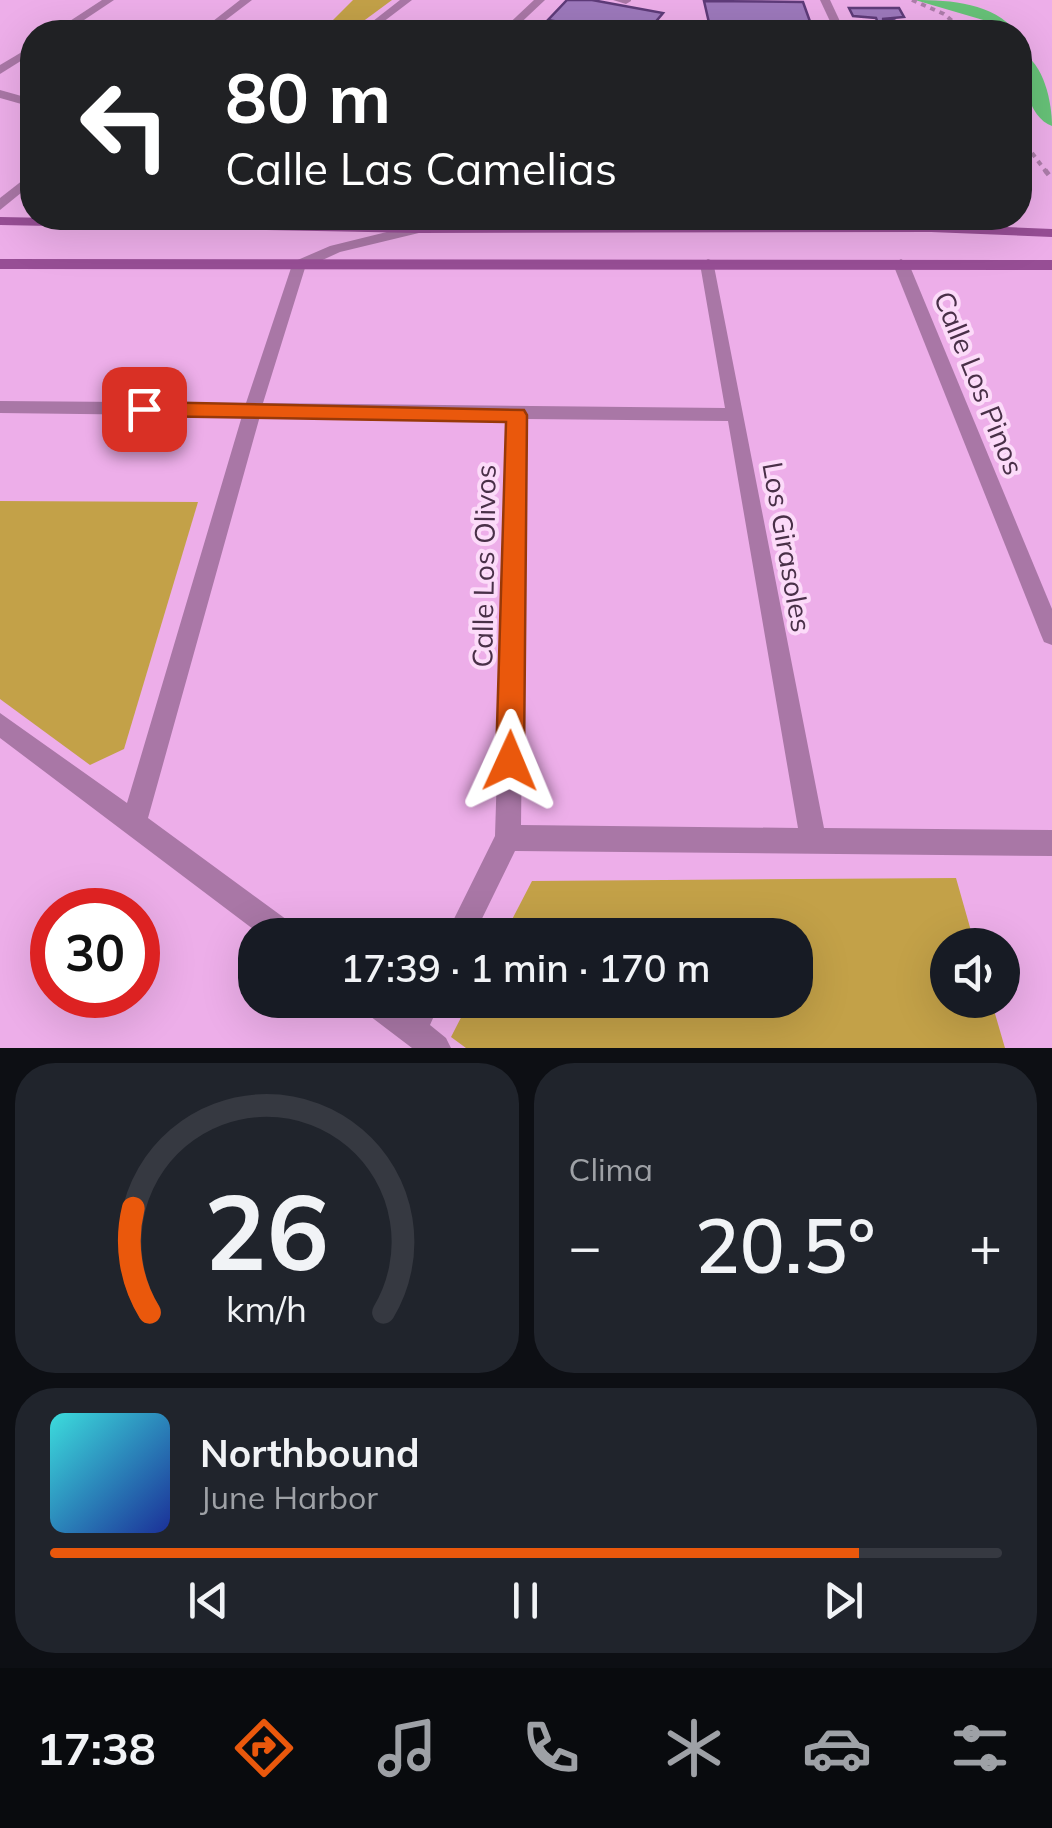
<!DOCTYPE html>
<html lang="es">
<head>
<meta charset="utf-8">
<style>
	:root { --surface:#171b24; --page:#20242c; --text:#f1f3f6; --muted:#9ea1a6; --line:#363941; --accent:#ea580c }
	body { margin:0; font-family:Mulish,sans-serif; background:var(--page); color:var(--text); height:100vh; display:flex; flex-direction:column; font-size:38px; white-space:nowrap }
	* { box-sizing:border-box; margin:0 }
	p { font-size:32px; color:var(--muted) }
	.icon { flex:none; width:55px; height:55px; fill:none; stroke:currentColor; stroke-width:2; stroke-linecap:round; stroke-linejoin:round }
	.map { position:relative; height:1048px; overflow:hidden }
	.details { display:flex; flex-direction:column; gap:15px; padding:15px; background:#0d0f14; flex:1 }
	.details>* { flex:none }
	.banner { position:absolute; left:20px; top:20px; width:1012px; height:210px; border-radius:40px; box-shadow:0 10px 40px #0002; background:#202124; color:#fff; overflow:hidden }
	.buttons { position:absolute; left:930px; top:928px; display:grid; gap:20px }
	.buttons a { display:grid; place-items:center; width:90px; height:90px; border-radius:50%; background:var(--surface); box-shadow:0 10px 40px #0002; font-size:50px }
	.speed { position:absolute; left:30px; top:888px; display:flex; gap:20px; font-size:50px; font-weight:700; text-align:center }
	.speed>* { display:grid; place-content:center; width:130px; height:130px; border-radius:50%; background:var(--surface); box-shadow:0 10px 40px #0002; line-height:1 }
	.speed .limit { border:15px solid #d22; background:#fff; color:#111 }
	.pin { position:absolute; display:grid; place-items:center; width:85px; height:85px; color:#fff; margin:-42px; border-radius:20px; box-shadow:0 5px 15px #0006 }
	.me { position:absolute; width:110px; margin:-55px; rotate:1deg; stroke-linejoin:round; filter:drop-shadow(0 0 8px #0008) }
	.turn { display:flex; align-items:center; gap:35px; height:210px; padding:0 40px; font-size:45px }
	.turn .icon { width:130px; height:130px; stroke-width:2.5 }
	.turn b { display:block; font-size:70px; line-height:85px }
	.big { font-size:75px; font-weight:600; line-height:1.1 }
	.details .widget { flex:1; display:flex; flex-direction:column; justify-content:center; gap:15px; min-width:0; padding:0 35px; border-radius:40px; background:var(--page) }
	.details .dial { align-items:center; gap:0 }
	.dial svg { height:260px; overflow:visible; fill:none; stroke:var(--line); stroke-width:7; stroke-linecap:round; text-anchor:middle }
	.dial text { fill:var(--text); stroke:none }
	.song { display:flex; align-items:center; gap:30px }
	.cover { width:120px; height:120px; border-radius:15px; background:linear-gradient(135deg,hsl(180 70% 55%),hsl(230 70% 35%)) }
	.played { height:10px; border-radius:5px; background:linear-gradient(90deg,var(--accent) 85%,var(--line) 85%) }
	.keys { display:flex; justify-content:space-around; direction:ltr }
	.heat { display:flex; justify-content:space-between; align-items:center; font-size:55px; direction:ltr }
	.details .tiles { flex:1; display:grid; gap:15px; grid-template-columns:1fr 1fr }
	.widget:last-child { grid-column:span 2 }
	.trip { position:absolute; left:238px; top:918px; width:575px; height:100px; border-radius:40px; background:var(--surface); box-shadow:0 10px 40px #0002; font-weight:600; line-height:100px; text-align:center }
	.dock { display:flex; height:160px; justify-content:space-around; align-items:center; background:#090b0e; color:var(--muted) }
	.dock .icon { width:70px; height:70px }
	.dock .selected { color:var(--accent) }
	.dock b { font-size:45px; color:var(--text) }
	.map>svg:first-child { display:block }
	.green { fill:#c3a148 }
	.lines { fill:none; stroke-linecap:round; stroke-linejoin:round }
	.canal { fill:#67c278; fill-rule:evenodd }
	.building { fill:#9d79bc; stroke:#5e3b79; stroke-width:2.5 }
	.path-far1 { stroke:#ad7daa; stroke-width:4; stroke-dasharray:5 5; stroke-linecap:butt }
	.path { stroke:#ad7daa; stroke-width:5; stroke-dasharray:6 6; stroke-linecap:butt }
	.minor { fill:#a977a6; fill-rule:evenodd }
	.tertiary { fill:#a977a6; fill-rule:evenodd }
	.secondary { fill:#974e95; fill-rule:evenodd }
	.route { fill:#ea580c; stroke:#983908; stroke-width:2.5 }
	.labels { text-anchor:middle; stroke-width:8; stroke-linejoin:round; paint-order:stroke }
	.street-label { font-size:28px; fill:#493048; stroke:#fcdbf9 }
</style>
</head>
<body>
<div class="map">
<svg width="1052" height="1048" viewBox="0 0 1052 1048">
	<rect width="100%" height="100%" fill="#edaee9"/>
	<g class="green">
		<polygon points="353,0 392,0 350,31 325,28"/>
		<polygon points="0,501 198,502 124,749 90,765 0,699"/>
		<polygon points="956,878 975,945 948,945 948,1000 991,1000 1005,1048 466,1048 451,1037 470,1000 795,1000 795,935 504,935 532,881"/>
	</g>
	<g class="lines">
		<g class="canal">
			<path d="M915,0C951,0 994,3 1016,32H998L990,22Z"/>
			<path d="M1020,52C1044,62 1052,103 1052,126C1028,118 1020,74 1020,52Z"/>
		</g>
	</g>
	<g class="building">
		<polygon points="567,0 592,0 663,13 647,32 615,32 548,20"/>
		<polygon points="704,1 803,2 812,27 710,27"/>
		<polygon points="849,8 899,8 904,17 882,19 892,20 886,23 909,25 913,32 862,32 858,24 878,23 876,18 853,16"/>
	</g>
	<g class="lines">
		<g class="path-far1">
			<polyline points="912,0 944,14 965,32"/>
			<polyline points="1020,137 1047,173"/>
		</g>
		<polyline class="path" points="1045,170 1052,179"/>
		<g class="minor">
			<polygon points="102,0 114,0 66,32 53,32"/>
			<polygon points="400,0 412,0 370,32 359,32"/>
			<polygon points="534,0 545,0 511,32 500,32"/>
			<polygon points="613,0 631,0 631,1 626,4"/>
			<polygon points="820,0 830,0 845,32 835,32"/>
			<polygon points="32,46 32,54 0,74 0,65"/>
			<polygon points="0,90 32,99 32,107 0,98"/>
			<path d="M412,218H426L423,232L340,252L305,268L263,403L725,408L700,264L708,259L713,261L824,828L1052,830V856L515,851L474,935H446L495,836L508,419L260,416L148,818L294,925L298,935H261L0,738V713L127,803L242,416L0,413V401L246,403L293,262L330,246L411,226ZM526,419L728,421L798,828L521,825Z"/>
			<polygon points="919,218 933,218 938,228 931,232 926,231"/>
			<polygon points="901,259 909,264 1052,609 1052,645 1044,642 1041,635 893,264"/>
			<polygon points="358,1000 396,1000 407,1009 412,1000 441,1000 430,1025 446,1038 451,1048 412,1048 362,1010"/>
		</g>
		<g class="tertiary">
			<polygon points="240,0 252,0 210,32 199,32"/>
			<polygon points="32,173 32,184 0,210 0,198"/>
		</g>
		<g class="secondary">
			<polygon points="0,217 418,225 931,224 1052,229 1052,237 931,232 418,233 0,225"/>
			<polygon points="0,259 1052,260 1052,270 0,269"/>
		</g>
	</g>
	<polygon class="route" points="144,402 524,410 527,415 524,761 520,770 510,774 500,770 496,761 506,422 144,416 134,409"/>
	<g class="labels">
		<g class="street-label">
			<text transform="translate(979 383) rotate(68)" y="10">Calle Los Pinos</text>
			<text transform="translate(787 547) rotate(80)" y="10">Los Girasoles</text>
			<text transform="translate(484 566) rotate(-89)" y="10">Calle Los Olivos</text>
		</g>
	</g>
</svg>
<div class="buttons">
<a><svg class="icon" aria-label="sound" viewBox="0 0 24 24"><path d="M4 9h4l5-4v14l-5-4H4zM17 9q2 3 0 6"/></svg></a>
</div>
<div class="speed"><div class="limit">30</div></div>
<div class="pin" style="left:144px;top:409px;background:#d93025"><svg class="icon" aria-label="arrive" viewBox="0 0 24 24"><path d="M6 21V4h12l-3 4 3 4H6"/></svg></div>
<svg class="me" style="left:510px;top:761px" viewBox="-20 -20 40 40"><path d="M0-17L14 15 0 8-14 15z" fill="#ea580c" stroke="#fff" stroke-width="4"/></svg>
<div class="trip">17:39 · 1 min · 170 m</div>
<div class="banner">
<div class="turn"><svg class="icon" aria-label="left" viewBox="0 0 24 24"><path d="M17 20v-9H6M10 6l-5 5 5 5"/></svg><div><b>80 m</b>Calle Las Camelias</div></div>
</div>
</div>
<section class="details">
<div class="tiles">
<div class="widget dial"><svg viewBox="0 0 100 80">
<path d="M14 69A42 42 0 1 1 86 69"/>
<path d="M14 69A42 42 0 0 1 9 37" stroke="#ea580c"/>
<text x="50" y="56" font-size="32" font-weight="700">26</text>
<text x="50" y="72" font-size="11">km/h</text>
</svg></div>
<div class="widget"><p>Clima</p>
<div class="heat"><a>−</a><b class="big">20.5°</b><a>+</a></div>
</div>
<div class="widget">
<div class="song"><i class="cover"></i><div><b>Northbound</b><p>June Harbor</p></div></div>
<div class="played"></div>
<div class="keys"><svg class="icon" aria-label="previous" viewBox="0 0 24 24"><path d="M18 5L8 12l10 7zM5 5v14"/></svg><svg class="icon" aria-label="pause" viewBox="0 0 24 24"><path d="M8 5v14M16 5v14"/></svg><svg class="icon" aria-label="next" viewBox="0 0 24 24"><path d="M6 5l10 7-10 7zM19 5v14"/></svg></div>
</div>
</div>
</section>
<nav class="dock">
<b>17:38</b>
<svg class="icon selected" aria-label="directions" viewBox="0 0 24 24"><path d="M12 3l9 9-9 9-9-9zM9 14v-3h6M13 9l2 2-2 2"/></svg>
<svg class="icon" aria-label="music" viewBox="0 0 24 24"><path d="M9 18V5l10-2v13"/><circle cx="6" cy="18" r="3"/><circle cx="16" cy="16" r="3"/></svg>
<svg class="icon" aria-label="phone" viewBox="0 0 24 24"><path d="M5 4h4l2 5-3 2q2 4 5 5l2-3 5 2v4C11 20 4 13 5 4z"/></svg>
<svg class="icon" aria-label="climate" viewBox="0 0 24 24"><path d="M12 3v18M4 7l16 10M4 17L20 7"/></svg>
<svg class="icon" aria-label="car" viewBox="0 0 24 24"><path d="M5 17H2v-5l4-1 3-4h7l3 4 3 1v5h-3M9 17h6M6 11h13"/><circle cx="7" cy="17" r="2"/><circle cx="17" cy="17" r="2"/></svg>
<svg class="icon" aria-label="filters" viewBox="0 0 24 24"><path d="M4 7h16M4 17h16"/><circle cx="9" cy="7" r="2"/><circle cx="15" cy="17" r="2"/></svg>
</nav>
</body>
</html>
